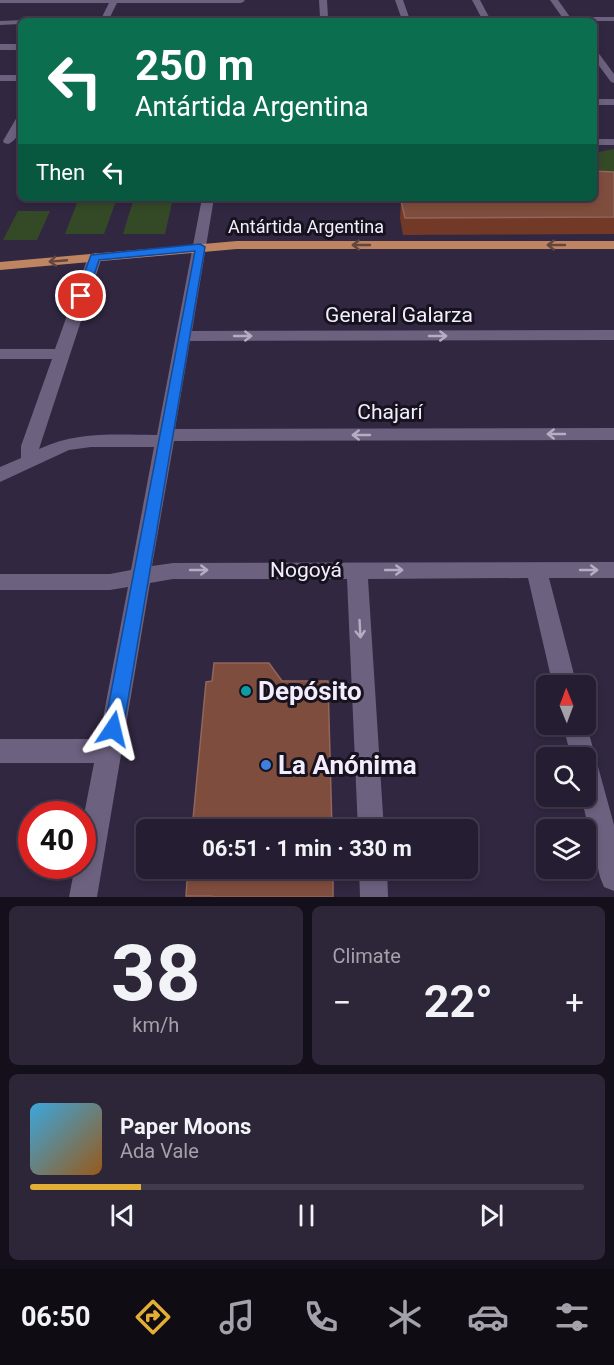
<!DOCTYPE html>
<html lang="en">
<head>
<meta charset="utf-8">
<style>
	:root { --surface:#251d31; --page:#2d2639; --text:#f1f3f6; --muted:#a3a2ab; --line:#423b4d; --accent:#e2af34 }
	body { margin:0; font-family:Roboto,sans-serif; background:var(--page); color:var(--text); height:100vh; display:flex; flex-direction:column; font-size:22px; white-space:nowrap }
	* { box-sizing:border-box; margin:0 }
	p { font-size:20px; color:var(--muted) }
	.icon { flex:none; width:33px; height:33px; fill:none; stroke:currentColor; stroke-width:2; stroke-linecap:round; stroke-linejoin:round }
	.map { position:relative; height:897px; overflow:hidden }
	.sheet { display:flex; flex-direction:column; gap:9px; padding:9px; background:#14101b; flex:1 }
	.sheet>* { flex:none }
	.hud { position:absolute; left:18px; top:18px; width:579px; height:183px; border-radius:9px; box-shadow:0 3px 9px #0003,0 0 0 2px var(--line); background:#0b6e4f; color:#fff; overflow:hidden }
	.needle { width:39px; rotate:359deg }
	.tools { position:absolute; left:536px; top:675px; display:grid; gap:12px }
	.tools a { display:grid; place-items:center; width:60px; height:60px; border-radius:9px; background:var(--surface); box-shadow:0 3px 9px #0003,0 0 0 2px var(--line); font-size:30px }
	.speed { position:absolute; left:18px; top:801px; display:flex; gap:12px; font-size:30px; font-weight:700; text-align:center }
	.speed>* { display:grid; place-content:center; width:78px; height:78px; border-radius:50%; background:var(--surface); box-shadow:0 3px 9px #0003,0 0 0 2px var(--line); line-height:1 }
	.speed .limit { border:9px solid #d22; background:#fff; color:#111 }
	.pin { position:absolute; display:grid; place-items:center; width:51px; height:51px; color:#fff; margin:-26px; border:3px solid #fff; border-radius:50%; box-shadow:0 2px 6px #0007 }
	.me { position:absolute; width:66px; margin:-33px; rotate:10deg; stroke-linejoin:round; filter:drop-shadow(0 0 4px #0008) }
	.turn { display:flex; align-items:center; gap:21px; height:126px; padding:0 18px; font-size:27px }
	.turn .icon { width:78px; height:78px; stroke-width:2.5 }
	.turn b { display:block; font-size:42px; line-height:51px }
	.then { display:flex; align-items:center; height:57px; padding:0 18px; background:#0003; gap:12px; font-size:22px }
	.big { font-size:45px; font-weight:700; line-height:1.1 }
	.sheet .widget { flex:1; display:flex; flex-direction:column; justify-content:center; gap:9px; min-width:0; padding:0 21px; border-radius:9px; background:var(--page) }
	.sheet .dial { align-items:center; gap:0 }
	.dial b { font-size:78px; line-height:1 }
	.song { display:flex; align-items:center; gap:18px }
	.cover { width:72px; height:72px; border-radius:9px; background:linear-gradient(135deg,hsl(200 70% 55%),hsl(30 70% 35%)) }
	.played { height:6px; border-radius:3px; background:linear-gradient(90deg,var(--accent) 20%,var(--line) 20%) }
	.keys { display:flex; justify-content:space-around; direction:ltr }
	.heat { display:flex; justify-content:space-between; align-items:center; font-size:33px; direction:ltr }
	.sheet .tiles { flex:1; display:grid; gap:9px; grid-template-columns:1fr 1fr }
	.widget:last-child { grid-column:span 2 }
	.trip { position:absolute; left:136px; top:819px; width:342px; height:60px; border-radius:9px; background:var(--surface); box-shadow:0 3px 9px #0003,0 0 0 2px var(--line); font-weight:700; line-height:60px; text-align:center }
	.dock { display:flex; height:96px; justify-content:space-around; align-items:center; background:#0f0c14; color:var(--muted) }
	.dock .icon { width:42px; height:42px }
	.dock .selected { color:var(--accent) }
	.dock b { font-size:27px; color:var(--text) }
	.map>svg:first-child { display:block }
	.green { fill:#344a27 }
	.lines { fill:none; stroke-linecap:round; stroke-linejoin:round }
	.minor { fill:#6c617f; fill-rule:evenodd }
	.major { fill:#bf8563; fill-rule:evenodd }
	.wall { fill:#713926 }
	.building { fill:#7f4d3d; stroke:#91665b; stroke-width:1.5 }
	.oneway { stroke:#63463d }
	.oneway2 { stroke:#b6adc4 }
	.route { fill:#1a73e8; stroke:#114b97; stroke-width:1.5 }
	.culture-dot { fill:#0f9aa8; stroke:#17131e; stroke-width:2 }
	.shop-dot { fill:#3f7fe0; stroke:#17131e; stroke-width:2 }
	.labels { text-anchor:middle; stroke-width:6; stroke-linejoin:round; paint-order:stroke }
	.far-street-label { font-size:18px; fill:#f2ecfd; stroke:#17131e }
	.street-label { font-size:21px; fill:#f2ecfd; stroke:#17131e }
	.near-poi-label { font-size:26px; font-weight:bold; fill:#f2ecfd; stroke:#17131e; text-anchor:start }
</style>
</head>
<body>
<div class="map">
<svg width="614" height="897" viewBox="0 0 614 897">
	<rect width="100%" height="100%" fill="#312741"/>
	<g class="green">
		<polygon points="614,149 614,173 594,169 594,153"/>
		<polygon points="79,198 117,198 104,234 65,234"/>
		<polygon points="134,198 173,198 165,234 123,234"/>
		<polygon points="18,211 50,211 37,240 3,240"/>
	</g>
	<g class="lines">
		<g class="minor">
			<polygon points="0,0 244,0 245,1 241,3 117,3 108,21 100,21 109,3 0,3"/>
			<polygon points="319,0 327,0 328,17 401,17 395,0 403,0 409,17 481,17 472,0 480,0 489,17 562,17 550,0 558,0 570,17 614,17 614,21 234,20 238,18 320,17"/>
			<polygon points="24,20 21,21 21,24 0,25 0,21"/>
			<rect x="0" y="44" width="21" height="6"/>
			<polygon points="594,50 597,51 614,74 614,83 611,82 594,59"/>
			<rect x="0" y="75" width="21" height="6"/>
			<rect x="594" y="99" width="20" height="6"/>
			<path d="M21,116C21,126 19,140 8,144L4,143L3,141L17,117Z"/>
			<rect x="594" y="139" width="20" height="6"/>
			<path d="M202,198H214L192,331L614,330V340L190,341L175,429L614,428V440L174,441L152,566L173,563L614,562V578H549L577,686H553L528,578L368,579L384,830H358L347,579H173L150,583L97,897H69L75,866H82V825L94,763H0V739H99L128,587L110,590H0V574H110L131,570L154,447H91L69,450L0,482V467L21,458V446L52,359H0V349H55L88,257L95,253L100,254L102,257L39,449C79,431 114,435 157,435Z"/>
			<polygon points="585,719 614,825 614,891 604,887 600,877 581,796 585,796 585,758 571,758 563,724 585,724"/>
			<polygon points="359,868 387,868 388,897 360,897"/>
		</g>
		<polygon class="major" points="237,241 614,241 614,249 237,249 0,270 0,262"/>
	</g>
	<g class="wall">
		<polygon points="614,172 614,234 403,235 400,218 401,201 408,201 407,198 594,198"/>
		<polygon points="186,896 333,897 186,897"/>
	</g>
	<g class="building">
		<polygon points="594,171 614,172 614,217 405,218 401,201 413,201 412,198 594,198"/>
		<polygon points="214,663 269,663 282,681 328,681 332,830 192,830 206,682 212,681"/>
		<polygon points="188,868 333,868 333,897 213,897 212,896 186,896"/>
	</g>
	<defs><path id="oneway-shaft" d="M-6 0H5M1.5-3L5.5 0L1.5 3" fill="none" stroke-width="1.6" stroke-linecap="round" stroke-linejoin="round" transform="scale(1.5)"/></defs>
	<g class="oneway">
		<use href="#oneway-shaft" transform="translate(361 245) rotate(-180)"/>
		<use href="#oneway-shaft" transform="translate(556 245) rotate(-180)"/>
		<use href="#oneway-shaft" transform="translate(58 261) rotate(175)"/>
	</g>
	<g class="oneway2">
		<use href="#oneway-shaft" transform="translate(243 336)"/>
		<use href="#oneway-shaft" transform="translate(438 336)"/>
		<use href="#oneway-shaft" transform="translate(556 434) rotate(180)"/>
		<use href="#oneway-shaft" transform="translate(361 435) rotate(180)"/>
		<use href="#oneway-shaft" transform="translate(199 570)"/>
		<use href="#oneway-shaft" transform="translate(394 570)"/>
		<use href="#oneway-shaft" transform="translate(589 570)"/>
		<use href="#oneway-shaft" transform="translate(360 629) rotate(87)"/>
	</g>
	<polygon class="route" points="200,244 205,247 123,729 120,735 113,738 107,735 104,729 195,251 99,260 87,296 81,299 76,296 91,255"/>
	<circle class="culture-dot" cx="246" cy="691" r="6"/>
	<circle class="shop-dot" cx="266" cy="765" r="6"/>
	<g class="labels">
		<g class="far-street-label">
			<text x="306" y="233">Antártida Argentina</text>
		</g>
		<g class="street-label">
			<text x="399" y="322">General Galarza</text>
			<text x="390" y="419">Chajarí</text>
			<text x="306" y="577">Nogoyá</text>
		</g>
		<g class="near-poi-label">
			<text x="258" y="700">Depósito</text>
			<text x="278" y="774">La Anónima</text>
		</g>
	</g>
</svg>
<div class="tools">
<a><svg class="needle" viewBox="-14 -14 28 28"><path d="M0-13l5 13h-10z" fill="#e53935"/><path d="M0 13l5-13h-10z" fill="#a3a2ab"/></svg></a>
<a><svg class="icon" aria-label="search" viewBox="0 0 24 24"><circle cx="10" cy="10" r="6"/><path d="M15 15l6 6"/></svg></a>
<a><svg class="icon" aria-label="layers" viewBox="0 0 24 24"><path d="M12 4l9 5-9 5-9-5zM3 14l9 5 9-5"/></svg></a>
</div>
<div class="speed"><div class="limit">40</div></div>
<div class="pin" style="left:81px;top:296px;background:#d93025"><svg class="icon" aria-label="arrive" viewBox="0 0 24 24"><path d="M6 21V4h12l-3 4 3 4H6"/></svg></div>
<svg class="me" style="left:113px;top:729px" viewBox="-20 -20 40 40"><path d="M0-17L14 15 0 8-14 15z" fill="#1a73e8" stroke="#fff" stroke-width="4"/></svg>
<div class="trip">06:51 · 1 min · 330 m</div>
<div class="hud">
<div class="turn"><svg class="icon" aria-label="left" viewBox="0 0 24 24"><path d="M17 20v-9H6M10 6l-5 5 5 5"/></svg><div><b>250 m</b>Antártida Argentina</div></div>
<div class="then">Then<svg class="icon" aria-label="left" viewBox="0 0 24 24"><path d="M17 20v-9H6M10 6l-5 5 5 5"/></svg></div>
</div>
</div>
<section class="sheet">
<div class="tiles">
<div class="widget dial"><b>38</b><p>km/h</p></div>
<div class="widget"><p>Climate</p>
<div class="heat"><a>−</a><b class="big">22°</b><a>+</a></div>
</div>
<div class="widget">
<div class="song"><i class="cover"></i><div><b>Paper Moons</b><p>Ada Vale</p></div></div>
<div class="played"></div>
<div class="keys"><svg class="icon" aria-label="previous" viewBox="0 0 24 24"><path d="M18 5L8 12l10 7zM5 5v14"/></svg><svg class="icon" aria-label="pause" viewBox="0 0 24 24"><path d="M8 5v14M16 5v14"/></svg><svg class="icon" aria-label="next" viewBox="0 0 24 24"><path d="M6 5l10 7-10 7zM19 5v14"/></svg></div>
</div>
</div>
</section>
<nav class="dock">
<b>06:50</b>
<svg class="icon selected" aria-label="directions" viewBox="0 0 24 24"><path d="M12 3l9 9-9 9-9-9zM9 14v-3h6M13 9l2 2-2 2"/></svg>
<svg class="icon" aria-label="music" viewBox="0 0 24 24"><path d="M9 18V5l10-2v13"/><circle cx="6" cy="18" r="3"/><circle cx="16" cy="16" r="3"/></svg>
<svg class="icon" aria-label="phone" viewBox="0 0 24 24"><path d="M5 4h4l2 5-3 2q2 4 5 5l2-3 5 2v4C11 20 4 13 5 4z"/></svg>
<svg class="icon" aria-label="climate" viewBox="0 0 24 24"><path d="M12 3v18M4 7l16 10M4 17L20 7"/></svg>
<svg class="icon" aria-label="car" viewBox="0 0 24 24"><path d="M5 17H2v-5l4-1 3-4h7l3 4 3 1v5h-3M9 17h6M6 11h13"/><circle cx="7" cy="17" r="2"/><circle cx="17" cy="17" r="2"/></svg>
<svg class="icon" aria-label="filters" viewBox="0 0 24 24"><path d="M4 7h16M4 17h16"/><circle cx="9" cy="7" r="2"/><circle cx="15" cy="17" r="2"/></svg>
</nav>
</body>
</html>
